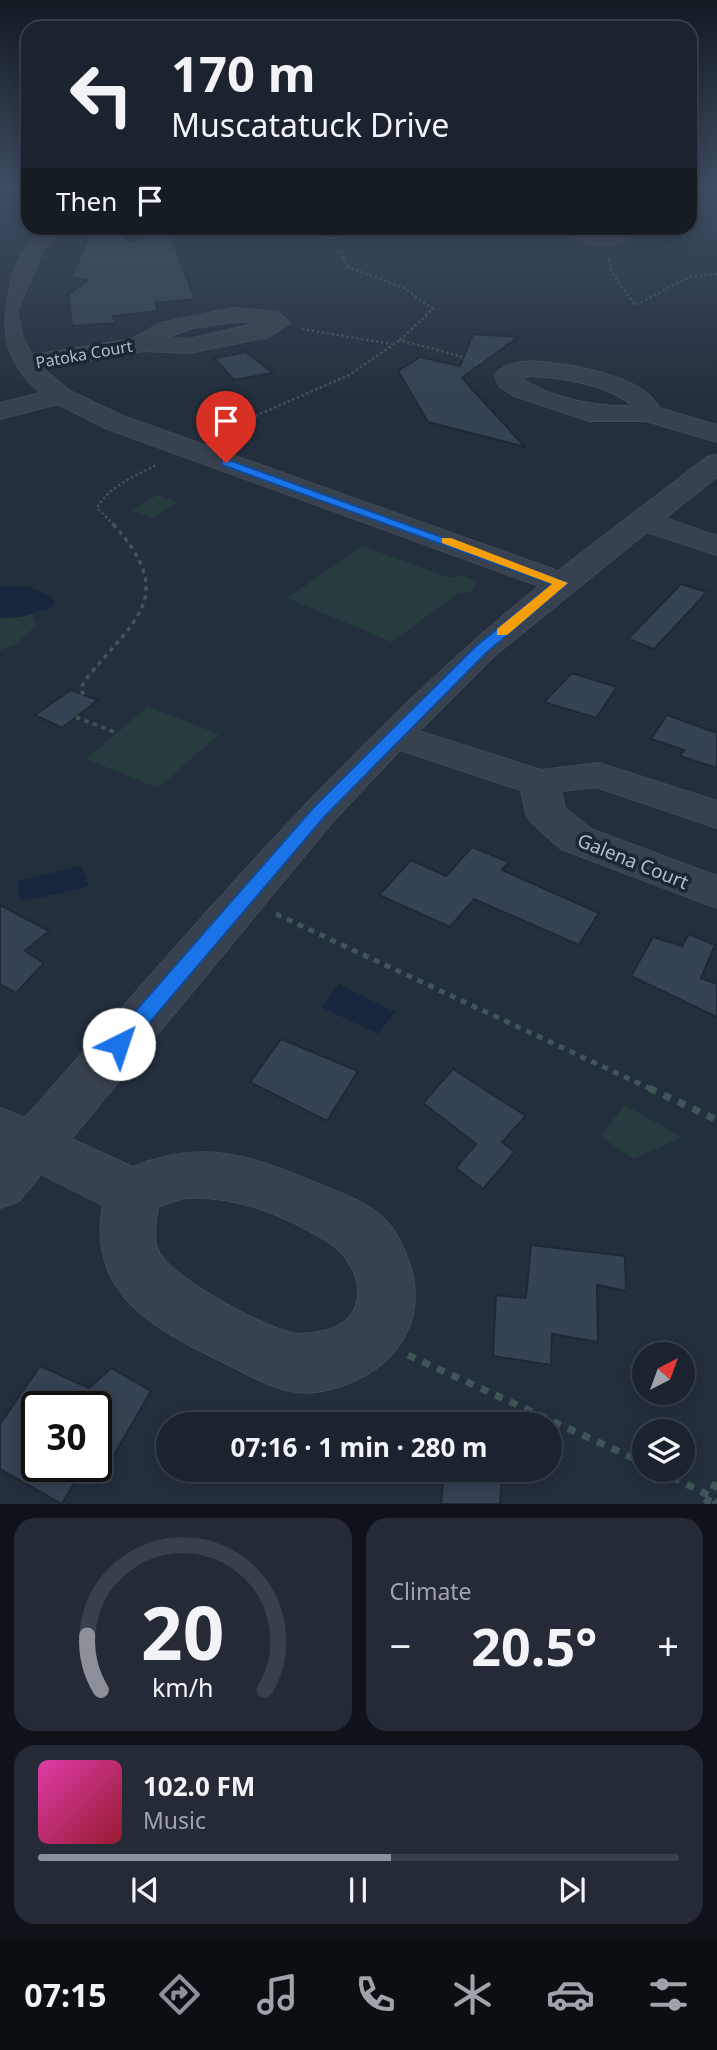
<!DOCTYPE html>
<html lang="en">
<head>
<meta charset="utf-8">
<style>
	:root { --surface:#1b232e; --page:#242b36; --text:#f1f3f6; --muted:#a0a4aa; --line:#39404a; --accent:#8c9099 }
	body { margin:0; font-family:"Noto Sans",sans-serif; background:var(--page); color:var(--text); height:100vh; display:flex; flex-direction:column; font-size:26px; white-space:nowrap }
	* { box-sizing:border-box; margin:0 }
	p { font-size:23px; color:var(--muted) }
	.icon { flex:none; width:38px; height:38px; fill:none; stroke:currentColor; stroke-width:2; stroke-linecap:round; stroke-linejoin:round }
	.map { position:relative; height:1504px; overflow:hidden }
	.drawer { display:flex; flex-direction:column; gap:14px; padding:14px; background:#0f1319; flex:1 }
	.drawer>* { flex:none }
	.guide { position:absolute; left:21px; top:21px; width:676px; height:214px; border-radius:21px; box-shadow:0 4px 18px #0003,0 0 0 2px var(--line); background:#1b232e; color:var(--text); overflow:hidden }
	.needle { width:46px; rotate:41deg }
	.tools { position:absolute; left:632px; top:1342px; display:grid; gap:14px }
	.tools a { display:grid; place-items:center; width:63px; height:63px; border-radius:50%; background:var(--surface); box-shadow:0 4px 18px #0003,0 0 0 2px var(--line); font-size:35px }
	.speed { position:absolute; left:21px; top:1391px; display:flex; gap:14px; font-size:35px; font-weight:700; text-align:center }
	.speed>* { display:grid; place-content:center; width:91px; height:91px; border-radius:50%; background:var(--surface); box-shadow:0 4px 18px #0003,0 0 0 2px var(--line); line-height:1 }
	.speed .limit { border:4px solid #111; border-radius:10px; background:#fff; color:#111 }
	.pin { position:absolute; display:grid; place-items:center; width:60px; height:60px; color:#fff; margin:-72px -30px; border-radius:50% 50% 50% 0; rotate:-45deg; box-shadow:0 0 7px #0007 }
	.pin .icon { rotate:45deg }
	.me { position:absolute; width:77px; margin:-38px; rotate:41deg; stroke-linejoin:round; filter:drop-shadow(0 0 5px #0008) }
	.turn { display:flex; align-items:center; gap:24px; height:147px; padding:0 35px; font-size:32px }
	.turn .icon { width:91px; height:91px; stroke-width:2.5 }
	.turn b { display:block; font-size:49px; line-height:60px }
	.then { display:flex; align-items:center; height:66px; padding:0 35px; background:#0003; gap:14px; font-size:26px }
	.big { font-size:52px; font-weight:700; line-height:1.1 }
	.drawer .card { flex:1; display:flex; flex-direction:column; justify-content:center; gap:10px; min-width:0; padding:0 24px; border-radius:21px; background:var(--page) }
	.drawer .dial { align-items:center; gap:0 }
	.dial svg { height:182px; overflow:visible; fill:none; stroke:var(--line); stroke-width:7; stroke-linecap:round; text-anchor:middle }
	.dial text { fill:var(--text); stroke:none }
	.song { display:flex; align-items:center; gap:21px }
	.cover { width:84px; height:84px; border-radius:10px; background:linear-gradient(135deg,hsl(320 70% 55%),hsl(350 70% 35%)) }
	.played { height:7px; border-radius:4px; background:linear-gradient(90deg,var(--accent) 55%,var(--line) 55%) }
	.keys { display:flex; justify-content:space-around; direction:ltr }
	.heat { display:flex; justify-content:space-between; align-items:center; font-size:38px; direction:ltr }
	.drawer .tiles { flex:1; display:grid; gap:14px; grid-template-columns:1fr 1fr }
	.card:last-child { grid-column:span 2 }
	.trip { position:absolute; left:156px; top:1412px; width:406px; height:70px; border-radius:35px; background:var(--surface); box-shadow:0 4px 18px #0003,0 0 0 2px var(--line); font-weight:700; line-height:70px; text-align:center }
	.menu { display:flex; height:112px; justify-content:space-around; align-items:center; background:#0b0e12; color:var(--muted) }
	.menu .icon { width:49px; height:49px }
	.menu .selected { color:var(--accent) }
	.menu b { font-size:32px; color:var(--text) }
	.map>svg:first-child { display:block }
	.green { fill:#263c3f }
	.water { fill:#17263c }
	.building { fill:#364354; stroke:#1f2835; stroke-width:2 }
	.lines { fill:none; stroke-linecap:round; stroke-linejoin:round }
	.minor-casing { stroke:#414a57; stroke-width:2 }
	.path-far3 { stroke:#3f5557; stroke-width:2.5; stroke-dasharray:2.5 2.5; stroke-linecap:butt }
	.path-far2 { stroke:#3f5557; stroke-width:3.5; stroke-dasharray:4.5 4.5; stroke-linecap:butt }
	.path-far1 { stroke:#3f5557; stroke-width:5; stroke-dasharray:6 6; stroke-linecap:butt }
	.path { stroke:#3f5557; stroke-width:7; stroke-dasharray:8 8; stroke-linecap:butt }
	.minor { fill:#38414e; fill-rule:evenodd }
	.route { fill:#1a73e8; stroke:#114b97; stroke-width:2 }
	.slow { fill:#f59e0b }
	.labels { text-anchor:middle; stroke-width:7; stroke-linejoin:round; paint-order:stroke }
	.far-street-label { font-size:16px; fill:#b4bcc9; stroke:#1d2633 }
	.street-label { font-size:19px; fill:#b4bcc9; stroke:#1d2633 }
</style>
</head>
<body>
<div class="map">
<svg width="717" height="1504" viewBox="0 0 717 1504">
	<rect width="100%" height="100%" fill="#242f3e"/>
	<g class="green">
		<polygon points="157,495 178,502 153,518 132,511"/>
		<polygon points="363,546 450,578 463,575 477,583 471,592 458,593 392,642 287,598"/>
		<polygon points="32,614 37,625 16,644 0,650 0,618"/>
		<polygon points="148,707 219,734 158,788 86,759"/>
		<polygon points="624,1105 682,1137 634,1159 601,1137"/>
	</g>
	<g class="water">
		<polygon points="0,586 30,587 51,596 54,602 51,608 21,617 0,618"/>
		<polygon points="81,866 89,886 21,902 17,881"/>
		<polygon points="339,984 395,1012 378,1034 321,1007"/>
	</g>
	<g class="building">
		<polygon points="112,228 131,242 168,229 195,299 155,303 159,311 113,316 116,323 72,326 68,295 88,280 71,277 92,230"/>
		<polygon points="473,334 518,337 462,378 525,447 428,422 398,371 420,357 460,366"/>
		<polygon points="246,352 273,373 234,380 214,358"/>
		<polygon points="681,584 707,592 654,649 628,639"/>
		<polygon points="572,673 617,687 596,718 544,702"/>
		<polygon points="71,690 98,700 62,728 35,715"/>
		<polygon points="667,715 717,733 717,768 680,756 684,750 651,739"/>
		<polygon points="472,847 509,862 502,870 599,913 579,945 474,899 450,927 379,895 411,860 446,876"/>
		<polygon points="0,905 49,931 25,951 44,963 16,993 0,984"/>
		<polygon points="689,934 715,945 701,978 717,984 717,1017 631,976 653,937 682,946"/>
		<polygon points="281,1039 358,1071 327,1121 250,1082"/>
		<polygon points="453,1069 526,1116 502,1142 515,1152 483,1189 456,1168 476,1144 423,1103"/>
		<polygon points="531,1245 625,1256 626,1291 597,1285 598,1342 552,1334 551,1365 493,1356 496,1295 526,1298"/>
		<polygon points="40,1366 89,1388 111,1368 151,1391 96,1486 96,1407 37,1407 37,1466 84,1466 62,1504 0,1469 0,1424"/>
		<polygon points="444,1470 503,1470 500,1504 441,1504"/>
	</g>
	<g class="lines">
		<defs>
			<g id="minor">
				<path d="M43,228H64L44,248L17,312L23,338L32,355L132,339L160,323L234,308L278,312L290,323L269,337L189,353L144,351L42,368L70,391L123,416L558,571L707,457L717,455V477L665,518L717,536V555L647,532L493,657L419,731L541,770L599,763L717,801V828L596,787L561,791L565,808L591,829L717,876V908L561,849L532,823L526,814L521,790L400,750L334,820L71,1139L133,1167C203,1137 254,1157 321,1185C342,1194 365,1201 382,1217C392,1226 400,1239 405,1252C437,1323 388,1381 317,1392C284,1397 256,1378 227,1364C158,1330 86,1297 103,1205L41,1174L19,1201L0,1208V1108L25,1118C189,933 347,742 539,586L105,428L58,404L0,419V403L41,393C0,359 0,323 13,273C21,254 28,241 43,228ZM234,322H262L189,339L165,338L193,328ZM184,1198C234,1195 283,1214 325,1240C366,1264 375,1324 318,1332C310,1334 300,1334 292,1333C263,1327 176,1280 160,1254C152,1242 156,1221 158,1207Z"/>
				<polygon points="298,228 359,228 356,232 331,238 301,232"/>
				<path d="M564,228C581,227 595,236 612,231V228H631L634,232C618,253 578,248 564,228Z"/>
				<path d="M532,361C567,364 643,374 659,408L717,425V442L646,421H589L514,396L500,387L495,376C503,363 518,363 532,361ZM532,376C565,378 607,384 633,406C595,407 553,399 521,378Z"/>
			</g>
		</defs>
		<use href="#minor" class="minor-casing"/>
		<g class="path-far3">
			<polyline points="341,252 348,267 404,288 433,309 400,340 485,363"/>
			<polyline points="609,259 612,273 635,305 690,277 717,274"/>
			<polyline points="302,329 392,344"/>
			<polyline points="219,432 349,375 400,340"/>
			<path d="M114,525L97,508C109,486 135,476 156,465"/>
		</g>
		<g class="path-far2">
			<path d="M83,695L81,687L87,678C133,620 180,597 112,523"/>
			<polyline points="76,717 117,733"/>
		</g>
		<polyline class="path-far1" points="276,914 653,1090"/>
		<g class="path">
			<polyline points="649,1088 717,1120"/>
			<polyline points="408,1355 644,1463"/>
			<polyline points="658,1470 710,1496 717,1504"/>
			<polyline points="706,1504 717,1480"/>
		</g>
		<use href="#minor" class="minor"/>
	</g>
	<linearGradient id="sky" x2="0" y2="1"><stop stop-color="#141a22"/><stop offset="0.47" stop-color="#3f4d63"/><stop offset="1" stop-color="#3f4d63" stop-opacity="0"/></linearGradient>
	<rect width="717" height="399" fill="url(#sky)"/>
	<polygon class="route" points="226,459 568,583 486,653 326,815 127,1049 112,1049 109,1044 112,1038 314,807 475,647 552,584 222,465 222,460"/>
	<polygon class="slow" points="442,538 451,538 568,583 507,635 497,635 497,629 552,584 442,543"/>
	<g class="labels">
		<g class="far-street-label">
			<text transform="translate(84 354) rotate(-10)" y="6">Patoka Court</text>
		</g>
		<g class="street-label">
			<text transform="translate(633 861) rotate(22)" y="7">Galena Court</text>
		</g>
	</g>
</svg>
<div class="tools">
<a><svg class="needle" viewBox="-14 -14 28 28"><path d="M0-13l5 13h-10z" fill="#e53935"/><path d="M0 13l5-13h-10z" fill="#a0a4aa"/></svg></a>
<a><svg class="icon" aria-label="layers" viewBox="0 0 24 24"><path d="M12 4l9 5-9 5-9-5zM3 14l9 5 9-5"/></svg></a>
</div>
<div class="speed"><div class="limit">30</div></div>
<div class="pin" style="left:226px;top:463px;background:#d93025"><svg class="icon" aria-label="arrive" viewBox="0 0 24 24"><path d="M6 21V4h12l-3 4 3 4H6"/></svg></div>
<svg class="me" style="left:119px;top:1044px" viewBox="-20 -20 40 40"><circle r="19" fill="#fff"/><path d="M0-13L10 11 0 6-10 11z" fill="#1a73e8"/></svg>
<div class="trip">07:16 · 1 min · 280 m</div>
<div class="guide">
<div class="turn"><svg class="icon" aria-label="left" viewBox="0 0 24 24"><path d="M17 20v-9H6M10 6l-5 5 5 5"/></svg><div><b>170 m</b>Muscatatuck Drive</div></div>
<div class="then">Then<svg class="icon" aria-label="arrive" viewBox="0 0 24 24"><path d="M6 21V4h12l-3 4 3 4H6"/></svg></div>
</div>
</div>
<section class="drawer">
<div class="tiles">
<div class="card dial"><svg viewBox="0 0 100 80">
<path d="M14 69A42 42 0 1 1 86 69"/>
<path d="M14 69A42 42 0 0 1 8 45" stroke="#8c9099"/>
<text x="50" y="56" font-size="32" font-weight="700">20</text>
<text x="50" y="72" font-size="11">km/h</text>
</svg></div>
<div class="card"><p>Climate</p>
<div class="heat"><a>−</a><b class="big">20.5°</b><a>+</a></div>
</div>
<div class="card">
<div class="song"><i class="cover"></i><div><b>102.0 FM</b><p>Music</p></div></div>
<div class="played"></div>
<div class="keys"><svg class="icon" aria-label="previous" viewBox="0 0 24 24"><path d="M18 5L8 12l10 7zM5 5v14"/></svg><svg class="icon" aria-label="pause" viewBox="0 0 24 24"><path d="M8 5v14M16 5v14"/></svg><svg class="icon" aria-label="next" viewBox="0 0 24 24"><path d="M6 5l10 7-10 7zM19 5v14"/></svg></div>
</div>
</div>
</section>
<nav class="menu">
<b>07:15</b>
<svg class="icon selected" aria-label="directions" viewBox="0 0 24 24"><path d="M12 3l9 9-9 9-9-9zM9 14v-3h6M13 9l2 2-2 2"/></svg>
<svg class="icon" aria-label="music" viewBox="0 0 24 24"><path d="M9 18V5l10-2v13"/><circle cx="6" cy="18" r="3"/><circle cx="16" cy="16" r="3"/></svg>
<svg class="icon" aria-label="phone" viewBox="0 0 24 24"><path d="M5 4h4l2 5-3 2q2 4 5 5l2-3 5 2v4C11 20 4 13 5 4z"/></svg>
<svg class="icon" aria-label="climate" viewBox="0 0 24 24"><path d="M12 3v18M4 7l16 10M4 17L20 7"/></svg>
<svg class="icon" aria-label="car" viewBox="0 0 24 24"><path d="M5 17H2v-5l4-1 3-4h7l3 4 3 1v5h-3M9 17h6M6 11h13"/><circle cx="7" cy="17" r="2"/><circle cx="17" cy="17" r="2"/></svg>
<svg class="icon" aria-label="filters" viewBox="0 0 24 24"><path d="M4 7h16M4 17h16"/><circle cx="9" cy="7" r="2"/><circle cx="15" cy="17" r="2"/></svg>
</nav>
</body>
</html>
